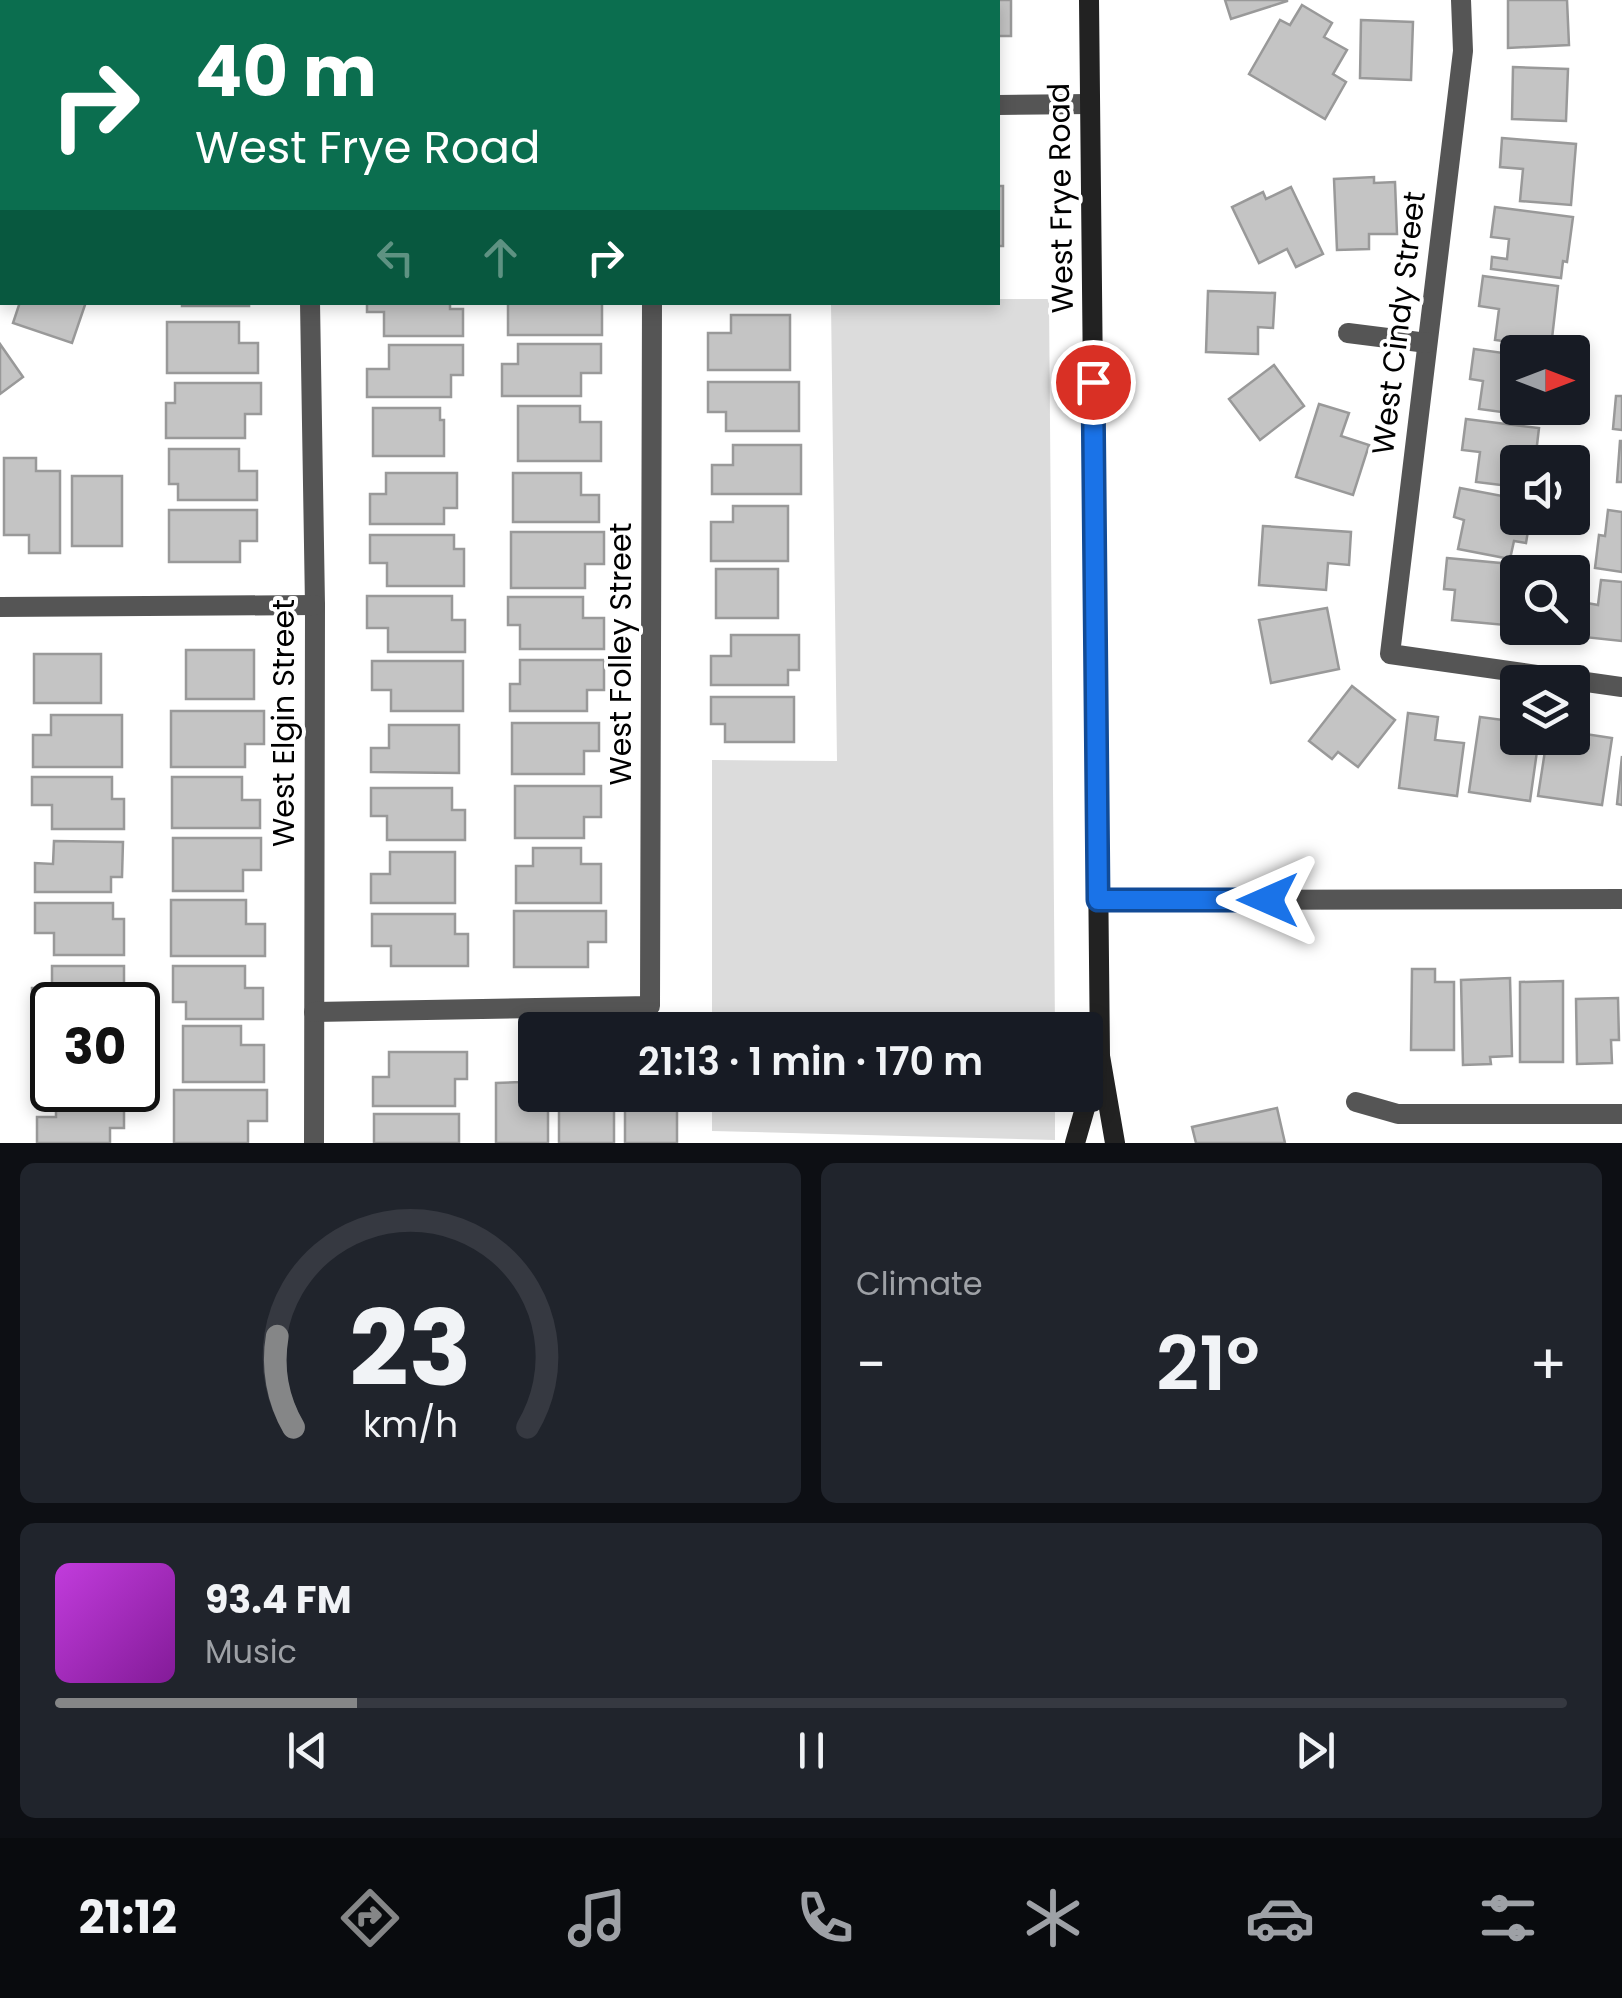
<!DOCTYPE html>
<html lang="en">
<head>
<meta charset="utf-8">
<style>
	:root { --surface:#171b24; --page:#20242c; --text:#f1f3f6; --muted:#9ea1a6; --line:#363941; --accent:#858687 }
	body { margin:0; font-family:Poppins,sans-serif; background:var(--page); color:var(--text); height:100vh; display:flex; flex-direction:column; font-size:38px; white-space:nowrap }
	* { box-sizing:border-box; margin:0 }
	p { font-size:32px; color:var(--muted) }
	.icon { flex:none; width:55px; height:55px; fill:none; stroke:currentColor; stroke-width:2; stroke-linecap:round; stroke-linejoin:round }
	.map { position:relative; height:1143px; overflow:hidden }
	.panel { display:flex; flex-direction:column; gap:20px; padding:20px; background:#0d0f14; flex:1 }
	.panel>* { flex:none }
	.guide { position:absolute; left:0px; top:0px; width:1000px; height:305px; box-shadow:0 5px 15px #0003; background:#0b6e4f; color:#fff; overflow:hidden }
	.needle { width:65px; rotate:90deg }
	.controls { position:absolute; left:1500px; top:335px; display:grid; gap:20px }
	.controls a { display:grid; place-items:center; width:90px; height:90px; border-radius:10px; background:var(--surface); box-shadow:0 5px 15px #0003; font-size:50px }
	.speed { position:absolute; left:30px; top:982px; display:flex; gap:20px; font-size:50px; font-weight:700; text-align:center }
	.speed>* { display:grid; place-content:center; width:130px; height:130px; border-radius:50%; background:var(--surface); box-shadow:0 5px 15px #0003; line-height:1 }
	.speed .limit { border:5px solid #111; border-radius:15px; background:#fff; color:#111 }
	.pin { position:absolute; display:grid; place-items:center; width:85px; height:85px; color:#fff; margin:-42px; border:5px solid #fff; border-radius:50%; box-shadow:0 2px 10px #0007 }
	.me { position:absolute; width:110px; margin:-55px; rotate:270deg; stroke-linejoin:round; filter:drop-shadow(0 0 8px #0008) }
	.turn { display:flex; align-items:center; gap:35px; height:210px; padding:0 30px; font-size:45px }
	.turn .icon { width:130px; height:130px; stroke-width:2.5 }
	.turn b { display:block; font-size:70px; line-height:85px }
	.lanes { display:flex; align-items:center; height:95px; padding:0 30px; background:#0003; justify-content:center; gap:50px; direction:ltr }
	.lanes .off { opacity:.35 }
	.big { font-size:75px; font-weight:600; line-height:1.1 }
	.panel .card { flex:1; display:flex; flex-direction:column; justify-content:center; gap:15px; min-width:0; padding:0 35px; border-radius:15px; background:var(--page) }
	.panel .dial { align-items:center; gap:0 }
	.dial svg { height:260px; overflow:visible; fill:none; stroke:var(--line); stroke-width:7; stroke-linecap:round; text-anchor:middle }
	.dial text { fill:var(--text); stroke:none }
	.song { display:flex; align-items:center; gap:30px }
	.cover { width:120px; height:120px; border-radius:15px; background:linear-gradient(135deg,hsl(290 70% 55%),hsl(290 70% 35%)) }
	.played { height:10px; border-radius:5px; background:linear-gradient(90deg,var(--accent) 20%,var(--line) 20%) }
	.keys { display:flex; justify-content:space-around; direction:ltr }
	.heat { display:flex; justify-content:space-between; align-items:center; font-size:55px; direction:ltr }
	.panel .tiles { flex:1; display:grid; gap:20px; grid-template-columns:1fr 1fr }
	.card:last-child { grid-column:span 2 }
	.trip { position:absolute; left:518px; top:1012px; width:585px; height:100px; border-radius:10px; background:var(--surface); box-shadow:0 5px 15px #0003; font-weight:600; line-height:100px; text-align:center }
	.menu { display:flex; height:160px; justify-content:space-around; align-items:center; background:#090b0e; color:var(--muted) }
	.menu .icon { width:70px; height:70px }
	.menu .selected { color:var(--accent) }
	.menu b { font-size:45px; color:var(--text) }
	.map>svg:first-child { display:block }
	.green { fill:#dcdcdc }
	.building { fill:#c4c4c4; stroke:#999; stroke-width:2.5 }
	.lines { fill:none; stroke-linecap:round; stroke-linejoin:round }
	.street { stroke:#555; stroke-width:20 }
	.secondary { stroke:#222; stroke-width:20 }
	.route-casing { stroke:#114b97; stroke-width:25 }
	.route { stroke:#1a73e8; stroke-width:18 }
	.labels { text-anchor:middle; stroke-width:8; stroke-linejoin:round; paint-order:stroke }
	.street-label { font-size:30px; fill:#000; stroke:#fff }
</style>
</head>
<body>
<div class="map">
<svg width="1622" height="1143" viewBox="0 0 1622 1143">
	<rect width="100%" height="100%" fill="#fff"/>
	<g class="green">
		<polygon points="998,299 1049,299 1055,1030 712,1030 712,760 837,761 831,303 998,302"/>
		<polygon points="712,1095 1055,1095 1055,1140 712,1131"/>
	</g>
	<g class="building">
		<rect x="13" y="0" width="63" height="2"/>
		<polygon points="245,0 294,0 296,2 240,2"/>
		<rect x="327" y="0" width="53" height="2"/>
		<rect x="389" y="0" width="55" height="2"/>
		<rect x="452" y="0" width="54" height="2"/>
		<rect x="515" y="0" width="55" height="2"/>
		<rect x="580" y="0" width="51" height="2"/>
		<rect x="642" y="0" width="55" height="2"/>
		<rect x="707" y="0" width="50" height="2"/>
		<rect x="770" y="0" width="53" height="2"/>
		<rect x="833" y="0" width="52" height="2"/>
		<rect x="894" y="0" width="56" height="2"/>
		<polygon points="959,0 1011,0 1011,36 998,36 998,2"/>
		<polygon points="1225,0 1287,0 1287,1 1231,19"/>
		<polygon points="1508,0 1567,0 1569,45 1508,48"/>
		<polygon points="1302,5 1332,23 1324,37 1347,50 1333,74 1346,82 1325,119 1249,74 1280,20 1290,25"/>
		<polygon points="1361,20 1413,22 1411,80 1360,78"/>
		<polygon points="1513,67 1568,69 1566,121 1512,119"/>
		<polygon points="1502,138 1576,144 1571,205 1520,201 1523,169 1500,167"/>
		<polygon points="1374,177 1374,183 1395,182 1397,234 1369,234 1369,249 1337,250 1334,179"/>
		<rect x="998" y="186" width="5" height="60"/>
		<polygon points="1291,187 1323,254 1296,267 1287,249 1259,263 1232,207 1263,192 1266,199"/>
		<polygon points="1495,207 1573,217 1567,262 1563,261 1561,278 1491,269 1492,257 1507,259 1509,239 1491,237"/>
		<polygon points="1483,276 1558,286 1551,347 1495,340 1499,309 1479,306"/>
		<polygon points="1208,291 1275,293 1273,328 1258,327 1258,354 1206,352"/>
		<polygon points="20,302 86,302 72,343 13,323"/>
		<rect x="182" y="302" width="67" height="4"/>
		<polygon points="367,302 450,302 450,309 463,309 463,336 384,336 384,312 367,312"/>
		<polygon points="508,302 602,303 602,335 508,335"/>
		<polygon points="731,315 790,315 790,370 708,370 708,333 731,333"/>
		<polygon points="167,322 239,322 239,343 258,343 258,373 167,373"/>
		<polygon points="0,344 23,377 0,394"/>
		<polygon points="518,344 601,344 601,373 581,373 581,396 502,396 502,364 518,364"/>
		<polygon points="389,345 463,345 463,375 451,375 451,397 367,397 367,369 389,369"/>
		<polygon points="1474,349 1518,355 1518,408 1532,408 1531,416 1479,409 1483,381 1470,379"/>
		<polygon points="1274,365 1304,406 1260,440 1229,399"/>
		<polygon points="708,382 799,382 799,431 726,431 726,412 708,412"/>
		<polygon points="175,383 261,383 261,414 245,414 245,438 166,438 166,403 175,403"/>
		<polygon points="1616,396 1622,396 1622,430 1613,429"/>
		<polygon points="1319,404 1349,413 1341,436 1369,445 1353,495 1296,477"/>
		<polygon points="518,406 580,406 580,422 601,422 601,461 518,461"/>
		<polygon points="373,408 440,408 440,420 444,420 444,456 373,456"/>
		<polygon points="1466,419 1539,428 1535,462 1518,462 1518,487 1476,482 1480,452 1462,450"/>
		<polygon points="1620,441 1622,441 1622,482 1617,482"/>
		<polygon points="733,445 801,445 801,494 712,494 712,465 733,465"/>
		<polygon points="169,449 239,449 239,471 257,471 257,500 178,500 178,484 169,484"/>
		<polygon points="4,458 36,458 36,471 60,471 60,553 29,553 29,535 4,535"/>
		<polygon points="386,473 457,473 457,508 444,508 444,524 370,524 370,494 386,494"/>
		<polygon points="513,473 581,473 581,495 599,495 599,522 513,522"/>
		<rect x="72" y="476" width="50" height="70"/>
		<polygon points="1460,488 1518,499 1518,518 1530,519 1526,543 1514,541 1510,559 1458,549 1464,520 1454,517"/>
		<polygon points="733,506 788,506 788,561 711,561 711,522 733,522"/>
		<polygon points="169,510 257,510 257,541 240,541 240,562 169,562"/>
		<polygon points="1608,510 1622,512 1622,572 1595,568 1599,535 1605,536"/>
		<polygon points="1263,526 1351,532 1349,565 1328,563 1326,590 1259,585"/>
		<polygon points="511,532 604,532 604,564 585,564 585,588 511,588"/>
		<polygon points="370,535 454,535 454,549 464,549 464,586 387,586 387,563 370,563"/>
		<polygon points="1447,558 1511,564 1505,625 1452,620 1455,590 1444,589"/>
		<rect x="716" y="569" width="62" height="49"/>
		<polygon points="1601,580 1622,582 1622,641 1584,637 1587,603 1598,605"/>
		<polygon points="367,596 452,596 452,620 465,620 465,652 388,652 388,628 367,628"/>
		<polygon points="508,597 583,597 583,618 604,618 604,649 520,649 520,625 508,625"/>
		<polygon points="1327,608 1339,669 1271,683 1259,620"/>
		<polygon points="731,635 799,635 799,670 788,670 788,685 711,685 711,656 731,656"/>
		<rect x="186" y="650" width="68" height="49"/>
		<rect x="34" y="654" width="67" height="49"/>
		<polygon points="520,660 604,660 604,690 587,690 587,711 510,711 510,684 520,684"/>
		<polygon points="372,661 463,661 463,711 391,711 391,690 372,690"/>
		<polygon points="1352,686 1395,720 1358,767 1338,752 1332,759 1309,741"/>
		<polygon points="711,697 794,697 794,742 725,742 725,724 711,724"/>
		<polygon points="171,711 264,711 264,744 245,744 245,767 171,767"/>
		<polygon points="1408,713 1438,717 1435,740 1464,743 1457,796 1399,788"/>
		<polygon points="51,715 122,715 122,767 33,767 33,735 51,735"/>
		<polygon points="1480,717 1511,721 1508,740 1538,744 1530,801 1469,792"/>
		<polygon points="512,723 599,723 599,751 584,751 584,774 512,774"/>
		<polygon points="389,725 459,725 459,773 371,772 371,748 389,748"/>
		<polygon points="1572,732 1612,738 1602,805 1538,796 1547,738 1572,738"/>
		<polygon points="1622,756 1622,805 1617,804"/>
		<polygon points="32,777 112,777 112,799 124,799 124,829 52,829 52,805 32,805"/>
		<polygon points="172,777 242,777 242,800 260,800 260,828 172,828"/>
		<polygon points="515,786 601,786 601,817 584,817 584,838 515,838"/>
		<polygon points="371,788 452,788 452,810 465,810 465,840 387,840 387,816 371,816"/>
		<polygon points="173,838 261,838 261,870 243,870 243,891 173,891"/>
		<polygon points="54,841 123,842 122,877 111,877 111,892 35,892 35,863 53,864"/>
		<polygon points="533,848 581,848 581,864 601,864 601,903 516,903 516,866 533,866"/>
		<polygon points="390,852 455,852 455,903 371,903 371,874 390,874"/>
		<polygon points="171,900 246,900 246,924 265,924 265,956 171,956"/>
		<polygon points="35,903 113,903 113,919 124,919 124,955 54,955 54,933 35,933"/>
		<polygon points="514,911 606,911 606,942 588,942 588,967 514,967"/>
		<polygon points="372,914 455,914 455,934 468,934 468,966 391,966 391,946 372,946"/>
		<polygon points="52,966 124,966 124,993 114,993 114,1005 52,1005 52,1019 32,1019 32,988 52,988"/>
		<polygon points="173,966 245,966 245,988 263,988 263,1019 186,1019 186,1002 173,1002"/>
		<polygon points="1412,969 1435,969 1435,982 1454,982 1454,1050 1411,1050"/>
		<polygon points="1510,978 1512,1056 1490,1057 1491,1064 1463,1065 1461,980"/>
		<polygon points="1563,981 1563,1062 1520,1062 1520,982"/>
		<polygon points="1618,998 1619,1040 1611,1040 1612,1063 1577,1064 1576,999"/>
		<polygon points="183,1026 241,1026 241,1045 264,1045 264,1082 183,1082"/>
		<rect x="33" y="1028" width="19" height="39"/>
		<polygon points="389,1052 467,1052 467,1079 455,1079 455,1106 373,1106 373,1077 389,1077"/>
		<polygon points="520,1061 535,1061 535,1095 548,1095 548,1143 496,1143 496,1083 521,1082"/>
		<polygon points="174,1090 267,1090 267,1121 248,1121 248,1143 174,1143"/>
		<polygon points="56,1094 124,1094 124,1128 110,1128 110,1143 37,1143 37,1117 56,1117"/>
		<rect x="559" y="1095" width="55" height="48"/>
		<rect x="625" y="1095" width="52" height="48"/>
		<polygon points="1277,1108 1285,1143 1196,1143 1192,1127"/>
		<rect x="374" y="1114" width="85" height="29"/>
	</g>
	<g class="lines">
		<g class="street">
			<polyline points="1461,0 1463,51 1390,654 1622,687"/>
			<polyline points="998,105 1090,104"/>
			<polyline points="310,302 315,605 314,1143"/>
			<polyline points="1348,333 1427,343"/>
			<polyline points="0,607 315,605"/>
			<polyline points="1098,900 1622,899"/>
			<polyline points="314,1012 650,1006 652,302"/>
			<polyline points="1356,1102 1398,1114 1622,1114"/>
		</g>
		<g class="secondary">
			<polyline points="1089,0 1100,1056 1115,1143"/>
			<polyline points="1075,1143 1098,1063"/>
		</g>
	</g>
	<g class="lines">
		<defs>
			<polyline id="route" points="1093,382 1098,900 1268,900"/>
		</defs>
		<use href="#route" class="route-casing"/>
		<use href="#route" class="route"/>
	</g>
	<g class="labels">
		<g class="street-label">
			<text transform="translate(1061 198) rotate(-91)" y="10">West Frye Road</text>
			<text transform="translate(1399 323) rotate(-83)" y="10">West Cindy Street</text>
			<text transform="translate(621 654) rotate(-90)" y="10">West Folley Street</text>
			<text transform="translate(284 723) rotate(-90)" y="10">West Elgin Street</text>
		</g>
	</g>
</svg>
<div class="controls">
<a><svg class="needle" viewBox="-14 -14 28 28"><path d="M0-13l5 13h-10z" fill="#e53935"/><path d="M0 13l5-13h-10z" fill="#9ea1a6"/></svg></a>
<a><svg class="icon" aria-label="sound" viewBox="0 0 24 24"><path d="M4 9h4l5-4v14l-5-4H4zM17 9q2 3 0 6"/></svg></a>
<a><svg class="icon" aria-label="search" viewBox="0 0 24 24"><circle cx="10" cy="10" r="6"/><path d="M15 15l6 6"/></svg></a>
<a><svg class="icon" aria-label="layers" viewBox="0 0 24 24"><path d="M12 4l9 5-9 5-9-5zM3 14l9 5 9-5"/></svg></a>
</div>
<div class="speed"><div class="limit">30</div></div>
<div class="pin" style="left:1093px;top:382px;background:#d93025"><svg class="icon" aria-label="arrive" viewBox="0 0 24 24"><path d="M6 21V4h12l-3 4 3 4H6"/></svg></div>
<svg class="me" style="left:1268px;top:900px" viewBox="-20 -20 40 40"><path d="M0-17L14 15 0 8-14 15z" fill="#1a73e8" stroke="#fff" stroke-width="4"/></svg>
<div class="trip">21:13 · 1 min · 170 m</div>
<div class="guide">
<div class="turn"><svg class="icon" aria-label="right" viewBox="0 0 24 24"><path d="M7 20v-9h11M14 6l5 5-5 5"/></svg><div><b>40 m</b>West Frye Road</div></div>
<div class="lanes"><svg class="icon off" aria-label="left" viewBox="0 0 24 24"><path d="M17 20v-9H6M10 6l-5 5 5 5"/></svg><svg class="icon off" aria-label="ahead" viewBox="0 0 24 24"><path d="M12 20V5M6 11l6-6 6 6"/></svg><svg class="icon" aria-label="right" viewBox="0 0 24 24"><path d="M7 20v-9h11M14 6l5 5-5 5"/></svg></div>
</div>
</div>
<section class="panel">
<div class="tiles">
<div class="card dial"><svg viewBox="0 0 100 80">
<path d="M14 69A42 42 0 1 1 86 69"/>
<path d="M14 69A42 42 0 0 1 9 41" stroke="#858687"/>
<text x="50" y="56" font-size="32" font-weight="700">23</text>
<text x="50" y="72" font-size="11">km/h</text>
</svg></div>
<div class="card"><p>Climate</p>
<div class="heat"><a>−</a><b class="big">21°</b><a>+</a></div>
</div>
<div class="card">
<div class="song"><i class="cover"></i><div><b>93.4 FM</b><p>Music</p></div></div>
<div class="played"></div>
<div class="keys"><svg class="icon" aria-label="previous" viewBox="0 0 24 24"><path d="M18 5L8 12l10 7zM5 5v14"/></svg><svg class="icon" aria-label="pause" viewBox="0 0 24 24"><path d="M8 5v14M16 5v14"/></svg><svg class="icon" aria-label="next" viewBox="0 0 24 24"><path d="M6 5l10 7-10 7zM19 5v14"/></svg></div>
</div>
</div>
</section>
<nav class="menu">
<b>21:12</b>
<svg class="icon selected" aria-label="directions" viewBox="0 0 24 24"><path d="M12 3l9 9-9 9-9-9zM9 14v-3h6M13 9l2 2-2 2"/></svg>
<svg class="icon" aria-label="music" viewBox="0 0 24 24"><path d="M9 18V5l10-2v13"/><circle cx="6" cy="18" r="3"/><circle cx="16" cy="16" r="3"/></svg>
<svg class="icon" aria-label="phone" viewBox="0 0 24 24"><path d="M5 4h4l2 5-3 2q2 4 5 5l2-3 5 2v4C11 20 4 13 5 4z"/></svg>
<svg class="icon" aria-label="climate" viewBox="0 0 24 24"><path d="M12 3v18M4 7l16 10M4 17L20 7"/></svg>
<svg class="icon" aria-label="car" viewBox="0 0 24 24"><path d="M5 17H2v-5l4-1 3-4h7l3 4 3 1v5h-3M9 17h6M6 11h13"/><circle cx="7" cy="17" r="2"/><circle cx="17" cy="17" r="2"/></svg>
<svg class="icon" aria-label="filters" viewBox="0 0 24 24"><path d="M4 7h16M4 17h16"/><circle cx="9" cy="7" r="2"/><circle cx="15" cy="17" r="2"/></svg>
</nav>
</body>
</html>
